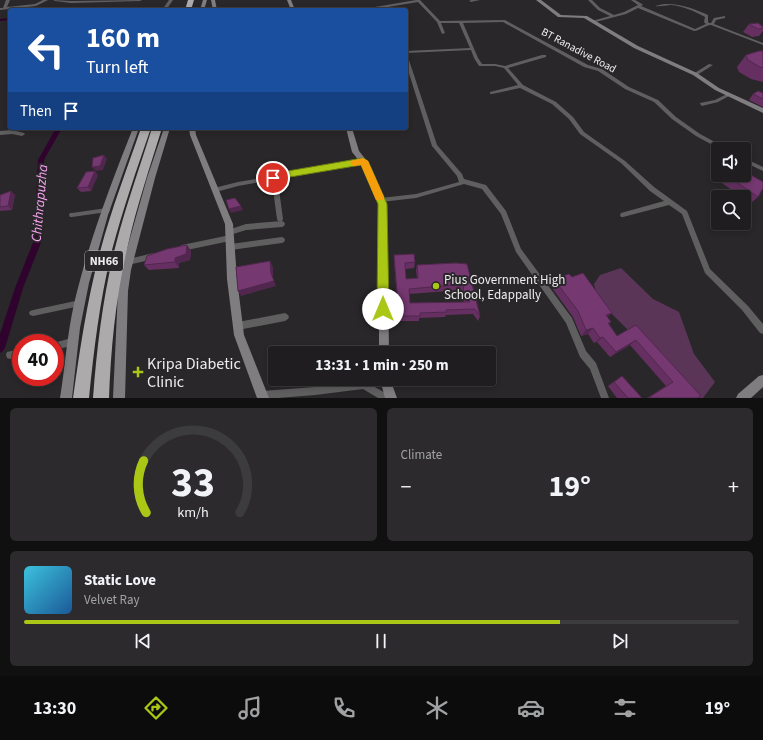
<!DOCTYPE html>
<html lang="en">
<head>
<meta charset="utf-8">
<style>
	:root { --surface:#1f1d1f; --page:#2c2a2c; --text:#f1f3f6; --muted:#a1a2a4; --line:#3c3b3d; --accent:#abc716 }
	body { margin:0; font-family:"Source Sans 3",sans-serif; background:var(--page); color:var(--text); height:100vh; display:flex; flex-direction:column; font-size:15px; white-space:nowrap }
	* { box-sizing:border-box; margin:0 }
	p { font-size:13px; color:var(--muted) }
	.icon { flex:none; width:22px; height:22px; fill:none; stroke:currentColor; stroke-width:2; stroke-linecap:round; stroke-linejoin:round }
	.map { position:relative; height:398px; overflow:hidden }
	.details { display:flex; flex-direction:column; gap:10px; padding:10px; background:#111011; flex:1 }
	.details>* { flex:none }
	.guide { position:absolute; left:8px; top:8px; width:400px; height:122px; border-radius:4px; box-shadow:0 2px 6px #0003,0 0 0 1px var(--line); background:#1a4fa0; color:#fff; overflow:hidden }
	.tools { position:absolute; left:711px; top:142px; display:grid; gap:8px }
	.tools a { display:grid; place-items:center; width:40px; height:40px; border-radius:4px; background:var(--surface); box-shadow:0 2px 6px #0003,0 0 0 1px var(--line); font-size:20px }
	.speed { position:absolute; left:12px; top:334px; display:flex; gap:8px; font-size:20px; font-weight:700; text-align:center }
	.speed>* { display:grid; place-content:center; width:52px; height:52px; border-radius:50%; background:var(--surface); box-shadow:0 2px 6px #0003,0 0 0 1px var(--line); line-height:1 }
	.speed .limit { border:6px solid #d22; background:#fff; color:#111 }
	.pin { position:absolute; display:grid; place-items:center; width:34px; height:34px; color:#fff; margin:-17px; border:2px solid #fff; border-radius:50%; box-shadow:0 1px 4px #0007 }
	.me { position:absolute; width:44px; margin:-22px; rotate:0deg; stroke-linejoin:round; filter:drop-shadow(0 0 3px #0008) }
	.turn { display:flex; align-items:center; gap:14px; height:84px; padding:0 12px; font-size:18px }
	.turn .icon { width:52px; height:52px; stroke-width:2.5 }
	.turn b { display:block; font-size:28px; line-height:34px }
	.then { display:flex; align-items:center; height:38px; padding:0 12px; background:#0003; gap:8px; font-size:15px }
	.big { font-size:30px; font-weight:700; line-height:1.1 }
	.details .widget { flex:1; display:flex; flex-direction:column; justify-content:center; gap:6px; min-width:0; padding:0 14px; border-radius:6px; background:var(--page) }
	.details .dial { align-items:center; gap:0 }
	.dial svg { height:104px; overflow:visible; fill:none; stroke:var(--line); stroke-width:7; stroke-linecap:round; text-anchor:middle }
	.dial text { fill:var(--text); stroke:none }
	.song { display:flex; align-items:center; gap:12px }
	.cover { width:48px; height:48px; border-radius:6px; background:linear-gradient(135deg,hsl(190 70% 55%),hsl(210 70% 35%)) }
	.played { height:4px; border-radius:2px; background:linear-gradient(90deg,var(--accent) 75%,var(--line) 75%) }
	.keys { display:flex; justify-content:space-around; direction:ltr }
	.heat { display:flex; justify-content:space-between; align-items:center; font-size:22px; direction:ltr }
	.details .tiles { flex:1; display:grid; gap:10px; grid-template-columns:1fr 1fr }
	.widget:last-child { grid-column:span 2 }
	.trip { position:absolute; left:268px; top:346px; width:228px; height:40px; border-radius:4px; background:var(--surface); box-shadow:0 2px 6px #0003,0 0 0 1px var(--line); font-weight:700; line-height:40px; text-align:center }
	.tab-bar { display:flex; height:64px; justify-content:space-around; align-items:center; background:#0c0c0c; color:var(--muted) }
	.tab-bar .icon { width:28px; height:28px }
	.tab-bar .on { color:var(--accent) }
	.tab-bar b { font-size:18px; color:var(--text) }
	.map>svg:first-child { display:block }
	.green { fill:#5a3557 }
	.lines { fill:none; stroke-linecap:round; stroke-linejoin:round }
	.canal { fill:#2f032d; fill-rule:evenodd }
	.street { fill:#605f60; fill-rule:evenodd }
	.secondary { fill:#7f7d7f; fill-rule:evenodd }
	.highway { fill:#adaaac; fill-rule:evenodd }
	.wall { fill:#653061; fill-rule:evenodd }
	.shaded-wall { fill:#52274f }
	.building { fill:#753871; stroke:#52274f; fill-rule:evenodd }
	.route { fill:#abc716; stroke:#6f810e }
	.slow { fill:#f59e0b }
	.poi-dot { fill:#abc716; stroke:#292729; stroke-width:1.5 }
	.labels { text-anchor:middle; stroke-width:4; stroke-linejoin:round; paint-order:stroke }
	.far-street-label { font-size:11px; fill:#edeced; stroke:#292729 }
	.shield { fill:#292729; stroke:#b2b1b2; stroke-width:1 }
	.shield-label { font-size:12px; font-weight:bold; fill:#edeced }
	.poi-label { font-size:13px; fill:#edeced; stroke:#292729; text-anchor:start }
	.water-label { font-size:14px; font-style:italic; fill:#fda5f6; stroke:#292729 }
	.near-poi-label { font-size:16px; fill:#edeced; stroke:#292729; text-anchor:start }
</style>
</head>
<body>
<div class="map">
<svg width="763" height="398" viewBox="0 0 763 398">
	<rect width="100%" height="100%" fill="#292729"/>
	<polygon class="green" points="621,268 653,299 679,312 694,354 715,382 703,398 693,398 633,335 609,311 597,295 594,284 600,275"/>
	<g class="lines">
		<g class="canal">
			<polygon points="10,18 10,20 0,21 0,19"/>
			<polygon points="56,128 62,128 44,160 42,240 23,288 5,348 3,351 0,353 0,334 15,288 34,240 38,160"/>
		</g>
		<g class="street">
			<polygon points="6,0 10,0 7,7 35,4 43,0 48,0 36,6 0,10 0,8 3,8"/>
			<polygon points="53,0 71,1 142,0 140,1 71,3 55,1"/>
			<polygon points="169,0 173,0 166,10 162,10"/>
			<polygon points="416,0 420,0 440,21 505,20 588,65 602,69 629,87 658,100 676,117 700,134 726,148 727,149 720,149 696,136 672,119 654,102 625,89 598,71 584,67 503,22 463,23 478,58 482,64 495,64 505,66 542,55 546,55 546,57 508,68 523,85 556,102 573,117 584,132 625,161 654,187 687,211 710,269 748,306 763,324 763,334 760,333 742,310 705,273 682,214 669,205 623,217 621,217 620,215 621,213 664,201 650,191 621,163 580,134 569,119 552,104 520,88 492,94 490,94 490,92 518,85 504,68 495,66 479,66 474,58 471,50 406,53 406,51 470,48 459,23 441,23 445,33 442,34 437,22 418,2 370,10 367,9 369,8"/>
			<polygon points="471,0 480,0 471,2 469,1"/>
			<path d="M588,0H592L600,8L614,15L624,12L638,5L631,0H635L642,4L643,5L641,6L695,29L706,24L704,22L705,17C694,11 683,6 671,5C666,5 660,7 655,6C672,0 693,8 708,15V22L709,23H711L714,18L725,16V18L716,20L714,24L763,43V45L711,25C705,25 700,31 694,31L638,8L626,14L592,23V21L610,16L598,10Z"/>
			<polygon points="231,9 234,9 236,10 230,10"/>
			<polygon points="406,56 408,57 437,145 462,174 464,179 486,185 506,211 521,249 572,318 586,351 596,363 609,398 601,398 590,369 580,357 566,323 516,252 501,214 482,189 464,184 416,198 381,202 379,202 378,200 379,198 381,198 416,194 459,182 457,176 432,146 406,64"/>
			<polygon points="709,64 713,65 697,75 695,75 693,74"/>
			<polygon points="727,94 731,94 731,95 718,102 702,106 700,104 700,103 715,100"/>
			<polygon points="12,130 24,133 25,134 22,136 12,134 0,135 0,131"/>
			<polygon points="744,158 763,167 763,171 744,162"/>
			<polygon points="363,159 366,161 365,162 284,177 279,180 280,197 283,219 282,221 278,221 277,219 274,197 274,182 272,180 238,186 216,192 213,190 214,188 238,182 273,176 275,177 282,173"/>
			<polygon points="107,208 109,208 110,210 109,212 107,212 72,217 70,217 69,215 70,213 72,213"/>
			<polygon points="282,221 284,222 285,224 284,226 282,227 246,230 230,235 228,234 227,232 228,230 246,224"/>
			<polygon points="230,235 232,236 233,238 232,240 230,241 182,251 180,250 179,248 180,246 182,245"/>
			<polygon points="282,237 284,238 285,240 284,242 282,243 231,250 229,249 228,247 229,245 231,244"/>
			<polygon points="154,253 156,254 157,256 156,258 154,259 128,265 126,264 125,262 126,260 128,259"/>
			<polygon points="80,300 83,301 84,303 83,305 80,306 33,316 30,315 29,313 30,311 33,310"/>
			<polygon points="285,313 288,315 289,317 288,319 285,321 238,330 235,329 234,326 235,323 238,322"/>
			<polygon points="72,338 75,339 76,342 75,345 55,350 55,343 53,343"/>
			<polygon points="21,349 21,357 10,359 7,358 6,355 7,352"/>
			<polygon points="364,381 389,395 390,398 378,398 363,389 315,395 278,398 259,398 258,395 259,392 262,391 315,387"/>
		</g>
		<g class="secondary">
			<polygon points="203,0 207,0 204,10 200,10"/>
			<polygon points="211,0 215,0 217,10 213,10"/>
			<polygon points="287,0 291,0 295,10 291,10"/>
			<polygon points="536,0 541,0 561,15 587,16 638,46 697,73 719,88 763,108 763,113 715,90 693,75 634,48 584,18 558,17"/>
			<path d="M133,128H139L108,215L89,283L80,328L72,398H60C65,367 67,335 74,304C88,244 110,186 133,128Z"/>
			<polygon points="164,128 170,128 155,178 131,270 128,291 125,398 113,398 118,291 121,270 147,178"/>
			<polygon points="189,128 195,128 196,135 233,224 237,279 244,335 269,398 257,398 234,335 227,279 225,224 190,135"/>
			<polygon points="346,128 352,128 359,151 367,161 387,204 389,353 379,353 379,204 360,162 352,152"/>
			<polygon points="763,375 763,387 751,398 736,398 738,394 759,376"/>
			<polygon points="380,379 390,379 397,398 385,398"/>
		</g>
		<g class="highway">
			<polygon points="188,0 194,0 191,10 185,10"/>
			<path d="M141,128H151C137,168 123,209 112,250C100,299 94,348 89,398H73C80,349 87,300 100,252C111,210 127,169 141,128Z"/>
			<path d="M152,128H162C150,167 137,205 128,245C116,295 111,346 109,398H93C97,346 103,295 116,244C126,205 140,167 152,128Z"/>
		</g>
	</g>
	<g class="wall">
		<polygon points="749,24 763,27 763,31 759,36 752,37 743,32"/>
		<polygon points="763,51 763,82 751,79 739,72 737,67 746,55"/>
		<polygon points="763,93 763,107 749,100 753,94"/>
		<polygon points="98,175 91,191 81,192 77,188"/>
		<polygon points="719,175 744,175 758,197 751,203 744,198 744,197 742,197 719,181"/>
		<polygon points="15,195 12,210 0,211 0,207"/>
		<polygon points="187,245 191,251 190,260 179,263 179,268 149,270 144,265"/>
		<path d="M394,255L415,262L414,268L406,269V279L417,278L416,271L417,265L456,263L480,316L478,321L473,314L446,315L445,317L419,318V321H399L394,261ZM462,290L461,298L464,302L410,303L409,294Z"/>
		<polygon points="572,277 612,313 607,317 611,322 609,324 617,336 636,325 697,398 647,398 666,386 630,345 610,357 597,342 594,343 588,334 581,336 573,317 550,285 554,279"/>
		<polygon points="622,376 642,398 617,398 608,386"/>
	</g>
	<g class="shaded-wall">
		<polygon points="104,155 107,159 103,170 96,171 92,167"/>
		<polygon points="95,171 98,175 91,191 88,187"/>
		<polygon points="11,191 15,195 12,210 8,206"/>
		<polygon points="241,206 243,210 231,213 229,209"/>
		<polygon points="187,245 191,251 190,260 179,263 179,268 175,262 175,258"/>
		<polygon points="270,261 273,267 273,278 271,273"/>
		<polygon points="274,281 276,286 241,296 238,291"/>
		<polygon points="612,313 606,318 606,315"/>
		<polygon points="593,328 588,334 581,336 586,330"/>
		<polygon points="603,337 597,342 594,343 600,338"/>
		<polygon points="636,340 630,345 610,357 616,352"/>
	</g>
	<g class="building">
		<polygon points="758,23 763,27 763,28 758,29 749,24"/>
		<polygon points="759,51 763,51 763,68 760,67 748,60 746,55"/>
		<polygon points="758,91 763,93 763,99 753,94"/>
		<polygon points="104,155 100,166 92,167 93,158"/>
		<polygon points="95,171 88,187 77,188 86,172"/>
		<polygon points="744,171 763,182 763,188 758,197 726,175 744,175"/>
		<polygon points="11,191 8,206 0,207 0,195"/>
		<polygon points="235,198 241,206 229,209 226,200"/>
		<polygon points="187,245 186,254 175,258 175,262 144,265 147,256 167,249"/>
		<path d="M414,254L415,262L405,263L406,279L418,278L417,265L456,263L467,264L480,316L475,309L446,310L447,312L420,313V316H399L394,255ZM464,284L463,293L470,302L410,303L409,289Z"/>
		<polygon points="270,261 271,273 274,281 238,291 236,267"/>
		<polygon points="583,273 612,313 606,315 611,322 608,323 617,336 636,325 701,396 697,398 648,398 673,382 636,340 616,352 603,337 600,338 593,328 586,330 578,311 554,279 569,274 572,277"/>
		<polygon points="622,376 642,398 628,398 614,382"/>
	</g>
	<polygon class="route" points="363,158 368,161 387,204 389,309 387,313 383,314 379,313 377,309 378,204 361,165 284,178 275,183 269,178 270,176 275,175 282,172"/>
	<polygon class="slow" points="363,158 368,161 384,197 383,200 376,200 361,165 354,166 350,163 351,161"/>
	<g class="poi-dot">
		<circle cx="436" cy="286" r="4"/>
		<path d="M136 366h4v4h4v4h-4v4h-4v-4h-4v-4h4z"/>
	</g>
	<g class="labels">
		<g class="far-street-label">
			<text transform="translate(579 50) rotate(28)" y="4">BT Ranadive Road</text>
		</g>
		<rect class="shield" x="85" y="251" width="38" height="20" rx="3"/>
		<g class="shield-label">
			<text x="104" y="265">NH66</text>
		</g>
		<g class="poi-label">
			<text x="444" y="284">Pius Government High<tspan x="444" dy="15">School, Edappally</tspan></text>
		</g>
		<g class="water-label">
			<text transform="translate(39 203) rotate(-85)" y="5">Chithrapuzha</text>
		</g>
		<g class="near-poi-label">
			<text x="147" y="369">Kripa Diabetic<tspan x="147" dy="18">Clinic</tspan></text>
		</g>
	</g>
</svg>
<div class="tools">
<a><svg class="icon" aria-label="sound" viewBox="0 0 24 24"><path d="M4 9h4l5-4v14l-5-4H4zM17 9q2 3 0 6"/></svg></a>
<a><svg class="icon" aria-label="search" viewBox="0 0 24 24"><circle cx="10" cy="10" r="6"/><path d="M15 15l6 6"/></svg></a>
</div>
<div class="speed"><div class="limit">40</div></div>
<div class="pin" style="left:273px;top:178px;background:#d93025"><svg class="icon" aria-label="arrive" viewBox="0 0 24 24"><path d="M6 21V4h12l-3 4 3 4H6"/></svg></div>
<svg class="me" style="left:383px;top:309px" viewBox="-20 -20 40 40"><circle r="19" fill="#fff"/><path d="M0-13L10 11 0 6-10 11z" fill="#abc716"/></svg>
<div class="trip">13:31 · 1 min · 250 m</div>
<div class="guide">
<div class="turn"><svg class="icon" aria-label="left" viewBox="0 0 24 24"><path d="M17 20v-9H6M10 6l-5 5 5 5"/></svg><div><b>160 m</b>Turn left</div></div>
<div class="then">Then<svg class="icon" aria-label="arrive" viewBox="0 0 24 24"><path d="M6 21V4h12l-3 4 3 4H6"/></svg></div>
</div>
</div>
<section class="details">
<div class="tiles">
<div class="widget dial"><svg viewBox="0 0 100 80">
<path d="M14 69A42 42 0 1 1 86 69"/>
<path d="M14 69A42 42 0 0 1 12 29" stroke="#abc716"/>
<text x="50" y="56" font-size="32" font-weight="700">33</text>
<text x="50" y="72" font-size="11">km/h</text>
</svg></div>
<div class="widget"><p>Climate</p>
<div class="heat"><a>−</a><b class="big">19°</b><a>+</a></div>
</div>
<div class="widget">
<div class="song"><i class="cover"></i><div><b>Static Love</b><p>Velvet Ray</p></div></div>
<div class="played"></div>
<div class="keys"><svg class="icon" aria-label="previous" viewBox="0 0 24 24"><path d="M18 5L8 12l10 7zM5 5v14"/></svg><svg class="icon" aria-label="pause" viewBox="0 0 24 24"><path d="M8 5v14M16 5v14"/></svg><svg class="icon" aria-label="next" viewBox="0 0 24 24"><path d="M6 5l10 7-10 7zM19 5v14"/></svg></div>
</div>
</div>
</section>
<nav class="tab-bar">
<b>13:30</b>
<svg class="icon on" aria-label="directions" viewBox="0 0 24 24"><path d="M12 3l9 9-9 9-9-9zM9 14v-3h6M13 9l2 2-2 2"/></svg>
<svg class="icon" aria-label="music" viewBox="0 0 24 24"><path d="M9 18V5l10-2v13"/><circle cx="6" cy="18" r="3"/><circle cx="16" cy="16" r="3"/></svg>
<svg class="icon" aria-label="phone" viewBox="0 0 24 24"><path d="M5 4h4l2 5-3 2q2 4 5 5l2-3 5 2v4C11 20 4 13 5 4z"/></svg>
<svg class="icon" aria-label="climate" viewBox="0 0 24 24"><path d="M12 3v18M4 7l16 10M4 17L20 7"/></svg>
<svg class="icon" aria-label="car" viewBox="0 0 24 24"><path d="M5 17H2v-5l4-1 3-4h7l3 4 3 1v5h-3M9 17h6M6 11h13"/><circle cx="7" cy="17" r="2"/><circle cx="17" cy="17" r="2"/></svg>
<svg class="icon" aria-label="filters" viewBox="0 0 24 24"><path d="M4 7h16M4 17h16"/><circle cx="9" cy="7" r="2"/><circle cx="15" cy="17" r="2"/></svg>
<b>19°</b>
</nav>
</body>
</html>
